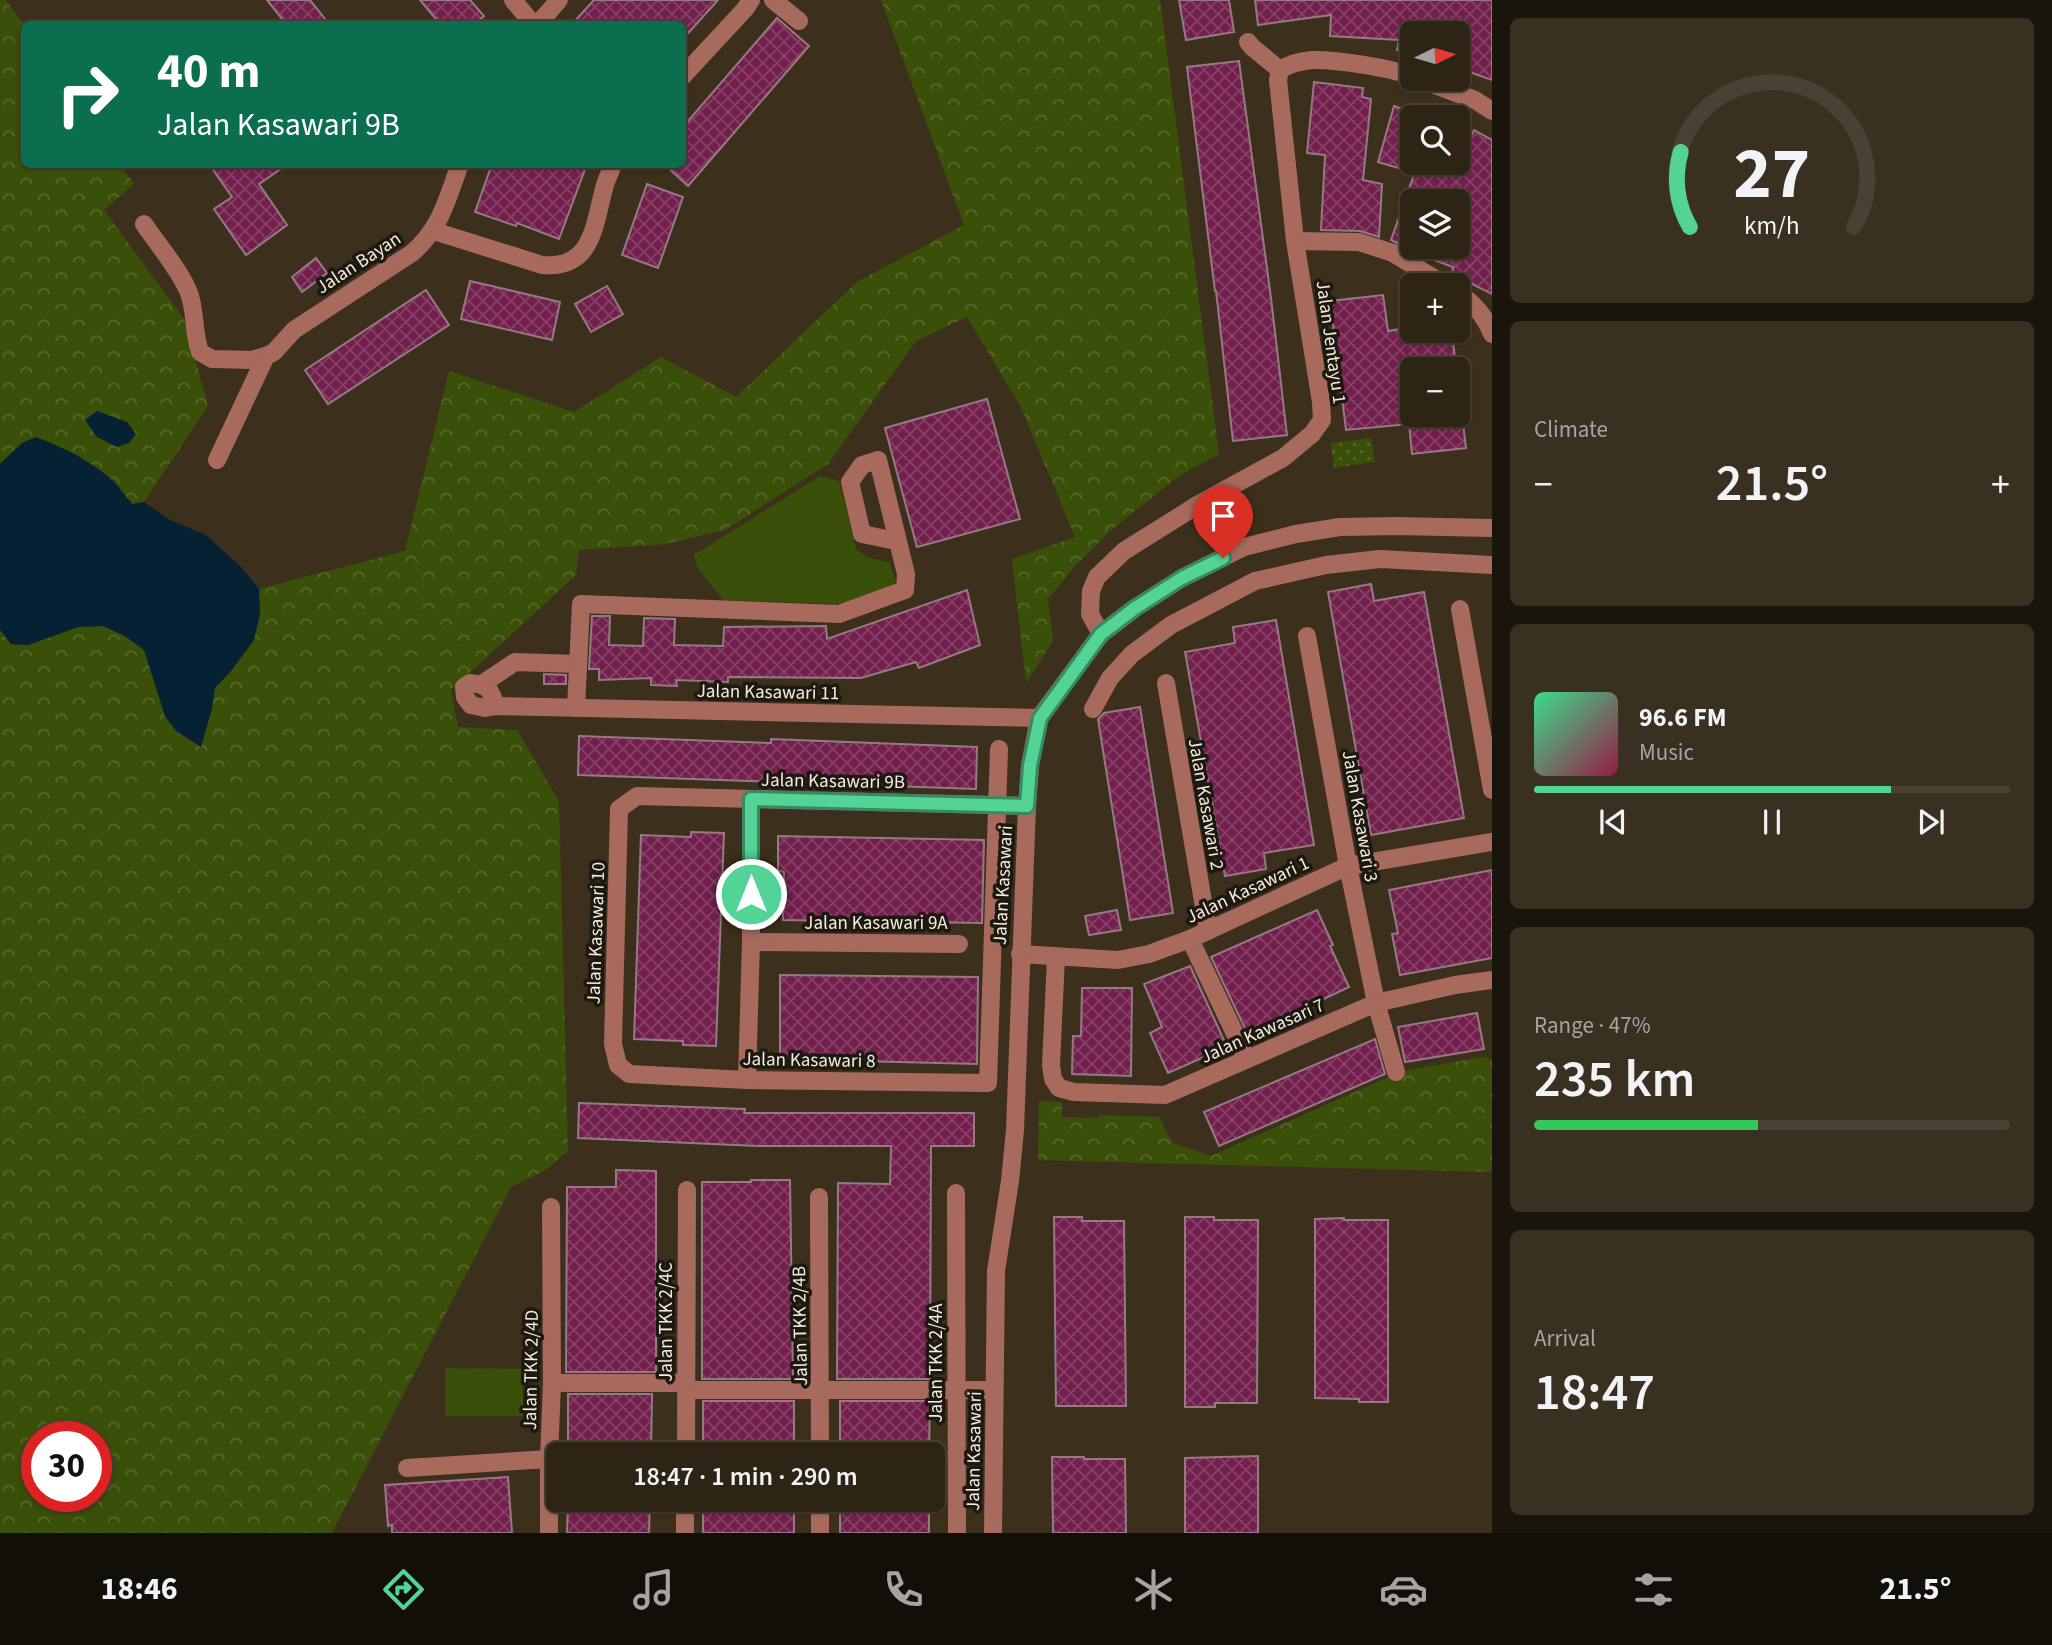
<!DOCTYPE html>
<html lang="en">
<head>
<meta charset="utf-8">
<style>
	:root { --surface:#2d2415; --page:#393022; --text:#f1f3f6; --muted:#a7a4a0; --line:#484134; --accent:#53d396 }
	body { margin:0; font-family:"Source Sans 3",sans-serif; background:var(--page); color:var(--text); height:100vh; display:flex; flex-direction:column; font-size:26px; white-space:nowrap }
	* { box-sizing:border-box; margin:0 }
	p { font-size:23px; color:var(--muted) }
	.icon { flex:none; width:38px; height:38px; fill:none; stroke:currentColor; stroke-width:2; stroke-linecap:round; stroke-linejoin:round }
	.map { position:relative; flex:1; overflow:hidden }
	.drawer { display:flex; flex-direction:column; gap:18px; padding:18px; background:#19140c; width:560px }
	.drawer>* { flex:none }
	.banner { position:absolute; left:21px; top:21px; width:665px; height:147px; border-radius:10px; box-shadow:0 2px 5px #0004,0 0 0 2px var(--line); background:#0b6e4f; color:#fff; overflow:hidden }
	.needle { width:46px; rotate:85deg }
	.tools { position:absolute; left:1400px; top:21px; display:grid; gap:14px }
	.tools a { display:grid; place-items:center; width:70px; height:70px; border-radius:10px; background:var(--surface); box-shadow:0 2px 5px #0004,0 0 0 2px var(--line); font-size:35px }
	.speed { position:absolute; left:21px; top:1421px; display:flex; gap:14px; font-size:35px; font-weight:700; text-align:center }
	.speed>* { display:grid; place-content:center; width:91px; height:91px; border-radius:50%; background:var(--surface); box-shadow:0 2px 5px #0004,0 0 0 2px var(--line); line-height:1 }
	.speed .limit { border:10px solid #d22; background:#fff; color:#111 }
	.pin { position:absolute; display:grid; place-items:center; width:60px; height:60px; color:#fff; margin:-72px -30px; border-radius:50% 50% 50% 0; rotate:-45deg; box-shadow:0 0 7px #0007 }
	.pin .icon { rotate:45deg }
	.me { position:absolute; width:77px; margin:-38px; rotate:0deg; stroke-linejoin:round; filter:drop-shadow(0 0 5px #0008) }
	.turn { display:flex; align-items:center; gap:24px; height:147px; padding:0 21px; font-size:32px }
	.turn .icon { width:91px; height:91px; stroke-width:2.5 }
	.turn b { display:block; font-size:49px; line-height:60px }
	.big { font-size:52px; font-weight:600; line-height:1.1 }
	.drawer .widget { flex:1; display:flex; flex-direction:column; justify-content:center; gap:10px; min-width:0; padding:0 24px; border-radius:10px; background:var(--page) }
	.drawer .dial { align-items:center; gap:0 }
	.dial svg { height:182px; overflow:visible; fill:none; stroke:var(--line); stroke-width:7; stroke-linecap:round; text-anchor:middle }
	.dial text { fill:var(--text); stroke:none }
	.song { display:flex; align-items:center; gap:21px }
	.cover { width:84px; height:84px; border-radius:10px; background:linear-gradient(135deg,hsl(150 70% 55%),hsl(340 70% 35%)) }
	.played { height:7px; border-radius:4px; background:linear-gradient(90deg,var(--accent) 75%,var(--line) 75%) }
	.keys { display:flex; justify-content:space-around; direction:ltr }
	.heat { display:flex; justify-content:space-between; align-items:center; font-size:38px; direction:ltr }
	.charge { height:10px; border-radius:5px; background:linear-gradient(90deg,#34c759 47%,var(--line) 0) }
	.trip { position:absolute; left:546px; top:1442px; width:399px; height:70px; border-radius:10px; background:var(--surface); box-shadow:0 2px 5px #0004,0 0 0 2px var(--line); font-weight:600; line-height:70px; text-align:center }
	.tabs { display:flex; height:112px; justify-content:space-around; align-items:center; background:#120e08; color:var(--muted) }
	.tabs .icon { width:49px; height:49px }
	.tabs .active { color:var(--accent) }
	.tabs b { font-size:32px; color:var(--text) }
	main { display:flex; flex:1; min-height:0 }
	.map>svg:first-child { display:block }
	.forest { fill:url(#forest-crowns); fill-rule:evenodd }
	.park { fill:url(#park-dots) }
	.pitch { fill:#3a5008 }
	.water { fill:#052235 }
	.building { fill:url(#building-cross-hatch); stroke:#957a85; stroke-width:2; fill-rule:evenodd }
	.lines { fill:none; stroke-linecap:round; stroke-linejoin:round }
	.minor { stroke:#a86a5d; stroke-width:18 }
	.route-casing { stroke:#368962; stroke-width:18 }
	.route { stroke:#53d396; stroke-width:12 }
	.labels { text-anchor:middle; stroke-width:7; stroke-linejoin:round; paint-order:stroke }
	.street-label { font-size:19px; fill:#f4ece0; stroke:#1e1910 }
</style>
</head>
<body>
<main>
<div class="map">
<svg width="1492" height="1533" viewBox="0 0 1492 1533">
	<defs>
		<pattern id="forest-crowns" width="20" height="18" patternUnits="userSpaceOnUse" patternTransform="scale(1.75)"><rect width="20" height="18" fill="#3a5008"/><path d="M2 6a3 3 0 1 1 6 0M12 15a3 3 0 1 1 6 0" fill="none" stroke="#57692c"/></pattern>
		<pattern id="park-dots" width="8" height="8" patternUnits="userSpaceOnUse" patternTransform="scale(1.75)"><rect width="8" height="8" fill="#3a5008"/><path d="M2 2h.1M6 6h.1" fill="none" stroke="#57692c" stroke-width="1.8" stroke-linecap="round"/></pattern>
		<pattern id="building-cross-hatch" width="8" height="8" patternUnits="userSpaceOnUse" patternTransform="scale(1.75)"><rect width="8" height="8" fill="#721f4c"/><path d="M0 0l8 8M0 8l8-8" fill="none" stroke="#874066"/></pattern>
	</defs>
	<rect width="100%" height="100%" fill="#3c301c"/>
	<g class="forest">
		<path d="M0,0H6L24,26V164L120,165L134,184L104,210L184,319L208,406L144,502L133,504C126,497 121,489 115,482C92,461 64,448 36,437L22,443L0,464Z"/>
		<path d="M881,0H1160L1219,454L1179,476L1110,531L1076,565L1048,599L1053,641L1026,683L1012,559L1075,537L1021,407L967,317L916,341L828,464L725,530L666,544L579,550L576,575L451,690L458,727L517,730L559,801L568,1151L546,1170L511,1187L332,1533H0V630L11,644L29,645L78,627L103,626L125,636L144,650L176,731L201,747L212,708L215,688L231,671L260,614L259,589L405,551L449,371L574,412L661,357L736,397L857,282L964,225ZM37,1437H96V1496H37Z"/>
		<polygon points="1483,1057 1492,1059 1492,1172 1038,1160 1039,1101 1062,1102 1062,1117 1099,1118 1099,1115 1159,1117 1173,1143 1211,1156 1402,1071"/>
	</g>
	<polygon class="park" points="1371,438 1375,462 1334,468 1331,443"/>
	<g class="pitch">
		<polygon points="820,476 839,481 856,549 869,558 889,562 896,582 890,589 837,604 723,600 697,567 694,555"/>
		<polygon points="445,1368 523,1369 523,1416 445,1416"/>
	</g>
	<g class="water">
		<polygon points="97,411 127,422 136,434 129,443 117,447 97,437 85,420"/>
		<path d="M36,437C64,448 92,461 114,482C121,489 125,497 132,504L144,502L170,520L206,535L241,567L259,589L260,614L254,640L231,671L215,688L212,708L201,747L176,731L165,716L144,650L125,636L103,626L78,627L28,645L11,644L0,630V464L22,443Z"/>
	</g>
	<g class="building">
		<polygon points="267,0 310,0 329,24 286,24"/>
		<polygon points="420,0 470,0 484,16 474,24 440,24"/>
		<polygon points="594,0 718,0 682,40 682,24 572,24"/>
		<polygon points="1179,0 1229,0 1234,32 1186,40"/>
		<polygon points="1255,0 1492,0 1492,80 1458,68 1458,33 1412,33 1412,54 1397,50 1399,40 1330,36 1331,15 1258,25"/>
		<polygon points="777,18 809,46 688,186 664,164 682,164 682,128"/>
		<polygon points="1239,61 1271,298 1287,435 1233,441 1216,291 1215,291 1187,67"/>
		<polygon points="1314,82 1363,88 1362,97 1371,99 1363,180 1382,184 1379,237 1360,231 1321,230 1325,155 1307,153"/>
		<polygon points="1394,106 1412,112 1412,172 1378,162"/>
		<path d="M1474,130L1492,140V294L1452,274L1453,267L1415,253L1391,240L1418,163H1458ZM1412,201H1458V247H1412Z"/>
		<polygon points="209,164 288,164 259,184 287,225 246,255 214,209 232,197"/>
		<polygon points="492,164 587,164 559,239 517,223 516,226 475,212"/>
		<polygon points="647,184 683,197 658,268 622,255"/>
		<polygon points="316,258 327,273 302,292 292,277"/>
		<polygon points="470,281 560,302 552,340 461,319"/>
		<polygon points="607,286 623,314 591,332 575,304"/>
		<polygon points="426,290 449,325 328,404 305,370"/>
		<polygon points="1383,295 1388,331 1412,327 1412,331 1452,331 1456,369 1412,369 1412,415 1462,415 1466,448 1412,454 1409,424 1346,430 1330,301"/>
		<polygon points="987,399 1020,519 917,547 885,428"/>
		<polygon points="1371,584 1374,601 1424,592 1464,818 1371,835 1328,592"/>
		<polygon points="967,590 980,645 919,668 916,662 861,678 728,677 728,682 676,680 677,686 651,685 651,678 599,680 599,669 589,669 592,616 610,616 609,645 643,646 644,618 675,619 674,645 723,646 724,627 826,626 827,639"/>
		<polygon points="1276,620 1314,845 1264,853 1266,869 1225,876 1185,652 1235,643 1233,627"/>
		<polygon points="544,674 566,675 566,684 544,684"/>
		<polygon points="1140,707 1173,913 1130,920 1098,719 1104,713"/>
		<polygon points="579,736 771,743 771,739 977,747 976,789 578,775"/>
		<polygon points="691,832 724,833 716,1046 683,1045 683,1041 634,1039 641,835 691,837"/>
		<polygon points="778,836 984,840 982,923 783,920 784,872 778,871"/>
		<polygon points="1492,870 1492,958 1400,975 1392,934 1398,933 1389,890"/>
		<polygon points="1117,910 1121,930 1089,935 1085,916"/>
		<polygon points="1317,910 1333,945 1330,946 1349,987 1248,1035 1211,957"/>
		<polygon points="1190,966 1227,1047 1168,1073 1150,1033 1162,1027 1144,984"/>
		<polygon points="780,975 978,977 977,1064 780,1059"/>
		<polygon points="1082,988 1132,988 1131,1076 1072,1074 1073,1036 1081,1036"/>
		<polygon points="1477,1013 1484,1049 1405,1062 1398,1027"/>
		<polygon points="1375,1039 1385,1074 1219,1146 1204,1112"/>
		<polygon points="579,1103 745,1109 744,1113 974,1113 974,1146 931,1146 930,1379 837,1379 838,1183 890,1184 891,1146 758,1146 578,1138"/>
		<polygon points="616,1170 656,1171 656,1372 566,1372 567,1187 616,1187"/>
		<polygon points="751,1180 790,1180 793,1379 702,1379 702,1182 751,1182"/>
		<polygon points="1054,1217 1082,1217 1082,1221 1124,1221 1126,1406 1056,1406"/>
		<polygon points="1185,1217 1214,1217 1214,1220 1258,1220 1257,1403 1215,1403 1215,1407 1185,1407"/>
		<polygon points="1344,1218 1344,1220 1388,1220 1388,1402 1359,1402 1359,1399 1315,1398 1315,1219"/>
		<polygon points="568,1394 652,1394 651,1454 568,1454"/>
		<rect x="703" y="1401" width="91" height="53"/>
		<polygon points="840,1401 930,1401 929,1454 840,1454"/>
		<polygon points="1258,1456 1258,1533 1185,1533 1185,1458"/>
		<polygon points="1052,1457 1084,1457 1084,1459 1125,1459 1126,1533 1053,1533"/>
		<polygon points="508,1477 512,1533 392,1533 392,1525 388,1526 385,1485"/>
		<polygon points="568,1500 650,1500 649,1533 567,1533"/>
		<rect x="703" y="1500" width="91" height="33"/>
		<rect x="840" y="1500" width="89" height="33"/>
	</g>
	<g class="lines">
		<g class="minor">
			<polyline points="513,0 533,24"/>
			<polyline points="773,0 799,21"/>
			<polyline points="538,24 559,0"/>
			<polyline points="1248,42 1252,47 1280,70"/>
			<polyline points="682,77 745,9 751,0"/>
			<polyline points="1419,79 1475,100 1492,111"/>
			<path d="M144,224C158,245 180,270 189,293C196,312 193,333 200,352L212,359L252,360L266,356L274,352L294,330L412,253C441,228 447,199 460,164"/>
			<path d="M434,231L542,265C594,270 594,223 605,185C607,178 611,171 613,164"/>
			<polyline points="1295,241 1359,242 1393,253 1445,285"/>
			<path d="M1458,293C1474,303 1485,316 1492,334"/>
			<polyline points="217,460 266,356"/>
			<polyline points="1460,609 1492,790"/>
			<path d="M1101,634L1090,614L1091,591L1097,577L1124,551L1199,504L1283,458L1312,434L1322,420L1321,402L1295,241L1278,80L1280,70C1289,64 1301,61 1312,60C1335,59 1390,68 1412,76"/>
			<polyline points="1307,636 1348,866 1376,1003 1396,1072"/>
			<polyline points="1166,683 1208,931"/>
			<polyline points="482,684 515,662 578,664"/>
			<path d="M496,706C490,689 489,685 470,683L464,687L465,697L471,705L485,708L496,706L1039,718"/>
			<polyline points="576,708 581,604 839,614 905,590 906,574 878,460 862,465 850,482 862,534 896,541"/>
			<polyline points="1093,709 1110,678 1132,654 1171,625 1255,581 1326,565 1380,559 1492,565"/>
			<polyline points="999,749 988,1083 747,1080 629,1074 618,1065 613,1044 619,809 637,796 996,805 1027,806"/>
			<polyline points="1190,939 1247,1059"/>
			<polyline points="751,942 959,944"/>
			<polyline points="1020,954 1118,960 1149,954 1190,939 1348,866 1492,842"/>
			<polyline points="1056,957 1051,1065 1053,1079 1059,1088 1074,1092 1165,1095 1376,1003 1455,985 1492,980"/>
			<polyline points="747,1080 751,942 751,799"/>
			<polyline points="956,1193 957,1533"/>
			<polyline points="819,1197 820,1454"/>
			<polyline points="552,1383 686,1383"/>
			<polyline points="686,1390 994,1390"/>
			<polyline points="686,1454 687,1190"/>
			<polyline points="407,1468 549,1459"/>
			<polyline points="549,1533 549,1459 552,1383 551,1207"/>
			<polyline points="685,1533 685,1500"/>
			<polyline points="820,1533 820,1500"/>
			<polyline points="993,1533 996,1271 1010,1181 1015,1130 1027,806 1030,766 1039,718 1101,634 1135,608 1182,578 1244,547 1296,534 1340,527 1396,526 1492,528"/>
		</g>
	</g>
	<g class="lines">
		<defs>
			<polyline id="route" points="751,894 751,799 1027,806 1030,766 1040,718 1101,634 1135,608 1182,578 1223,558"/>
		</defs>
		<use href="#route" class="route-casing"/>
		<use href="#route" class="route"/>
	</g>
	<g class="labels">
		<g class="street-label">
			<text transform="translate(358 262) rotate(-33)" y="7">Jalan Bayan</text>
			<text transform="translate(1332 342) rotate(82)" y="7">Jalan Jentayu 1</text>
			<text transform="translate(768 691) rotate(1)" y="7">Jalan Kasawari 11</text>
			<text transform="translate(833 780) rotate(1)" y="7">Jalan Kasawari 9B</text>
			<text transform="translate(1207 804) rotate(80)" y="7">Jalan Kasawari 2</text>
			<text transform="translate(1361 816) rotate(80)" y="7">Jalan Kasawari 3</text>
			<text transform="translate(1002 885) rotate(-87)" y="7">Jalan Kasawari</text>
			<text transform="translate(1247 889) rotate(-25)" y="7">Jalan Kasawari 1</text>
			<text x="876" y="929">Jalan Kasawari 9A</text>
			<text transform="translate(595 933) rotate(-88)" y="7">Jalan Kasawari 10</text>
			<text transform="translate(1262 1030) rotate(-24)" y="7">Jalan Kawasari 7</text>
			<text transform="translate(809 1059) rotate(1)" y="7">Jalan Kasawari 8</text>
			<text transform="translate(665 1322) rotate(-90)" y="7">Jalan TKK 2/4C</text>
			<text transform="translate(799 1326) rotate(-91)" y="7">Jalan TKK 2/4B</text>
			<text transform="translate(935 1363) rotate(-90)" y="7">Jalan TKK 2/4A</text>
			<text transform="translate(530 1370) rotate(-89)" y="7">Jalan TKK 2/4D</text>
			<text transform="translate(973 1451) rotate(-89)" y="7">Jalan Kasawari</text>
		</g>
	</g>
</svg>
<div class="tools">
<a><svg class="needle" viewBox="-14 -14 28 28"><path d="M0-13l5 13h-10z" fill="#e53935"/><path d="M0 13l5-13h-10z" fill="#a7a4a0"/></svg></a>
<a><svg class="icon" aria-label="search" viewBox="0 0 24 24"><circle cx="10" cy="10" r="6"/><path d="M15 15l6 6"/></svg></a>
<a><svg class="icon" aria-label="layers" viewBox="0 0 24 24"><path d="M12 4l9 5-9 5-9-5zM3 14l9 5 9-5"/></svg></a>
<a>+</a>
<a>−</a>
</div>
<div class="speed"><div class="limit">30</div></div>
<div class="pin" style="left:1223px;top:558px;background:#d93025"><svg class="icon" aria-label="arrive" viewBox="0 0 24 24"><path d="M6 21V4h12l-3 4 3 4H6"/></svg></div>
<svg class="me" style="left:751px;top:894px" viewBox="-20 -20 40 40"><circle r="17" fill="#53d396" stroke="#fff" stroke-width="3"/><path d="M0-11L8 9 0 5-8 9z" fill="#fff"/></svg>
<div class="trip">18:47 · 1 min · 290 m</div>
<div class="banner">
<div class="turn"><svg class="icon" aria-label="right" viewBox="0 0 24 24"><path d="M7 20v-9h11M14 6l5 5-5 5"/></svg><div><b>40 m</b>Jalan Kasawari 9B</div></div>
</div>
</div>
<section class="drawer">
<div class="widget dial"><svg viewBox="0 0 100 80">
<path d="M14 69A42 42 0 1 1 86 69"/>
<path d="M14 69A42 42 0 0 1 10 36" stroke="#53d396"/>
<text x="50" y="56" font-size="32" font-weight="700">27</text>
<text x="50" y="72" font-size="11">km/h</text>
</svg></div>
<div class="widget"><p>Climate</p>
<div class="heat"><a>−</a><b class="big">21.5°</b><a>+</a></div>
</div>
<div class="widget">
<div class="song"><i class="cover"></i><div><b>96.6 FM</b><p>Music</p></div></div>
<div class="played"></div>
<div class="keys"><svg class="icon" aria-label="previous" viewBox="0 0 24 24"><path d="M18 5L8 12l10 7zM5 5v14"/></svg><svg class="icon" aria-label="pause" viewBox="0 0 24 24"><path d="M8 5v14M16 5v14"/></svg><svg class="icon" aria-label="next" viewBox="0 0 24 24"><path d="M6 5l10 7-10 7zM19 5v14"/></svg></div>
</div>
<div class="widget"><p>Range · 47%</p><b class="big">235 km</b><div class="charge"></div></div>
<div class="widget"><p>Arrival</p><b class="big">18:47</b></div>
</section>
</main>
<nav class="tabs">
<b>18:46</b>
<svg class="icon active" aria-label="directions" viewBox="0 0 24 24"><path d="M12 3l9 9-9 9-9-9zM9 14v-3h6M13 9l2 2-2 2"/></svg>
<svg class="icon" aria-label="music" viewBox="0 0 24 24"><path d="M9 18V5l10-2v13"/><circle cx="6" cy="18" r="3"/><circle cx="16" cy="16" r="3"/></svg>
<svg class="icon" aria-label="phone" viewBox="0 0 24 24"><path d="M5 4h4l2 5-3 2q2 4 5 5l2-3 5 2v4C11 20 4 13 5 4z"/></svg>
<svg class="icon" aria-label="climate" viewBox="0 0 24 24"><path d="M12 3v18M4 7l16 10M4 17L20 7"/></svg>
<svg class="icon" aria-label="car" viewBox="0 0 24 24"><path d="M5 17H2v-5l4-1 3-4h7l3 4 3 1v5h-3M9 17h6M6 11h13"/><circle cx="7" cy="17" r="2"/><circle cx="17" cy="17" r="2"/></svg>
<svg class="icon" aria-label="filters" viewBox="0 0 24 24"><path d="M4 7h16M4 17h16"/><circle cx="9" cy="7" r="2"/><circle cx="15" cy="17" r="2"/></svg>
<b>21.5°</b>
</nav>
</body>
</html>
